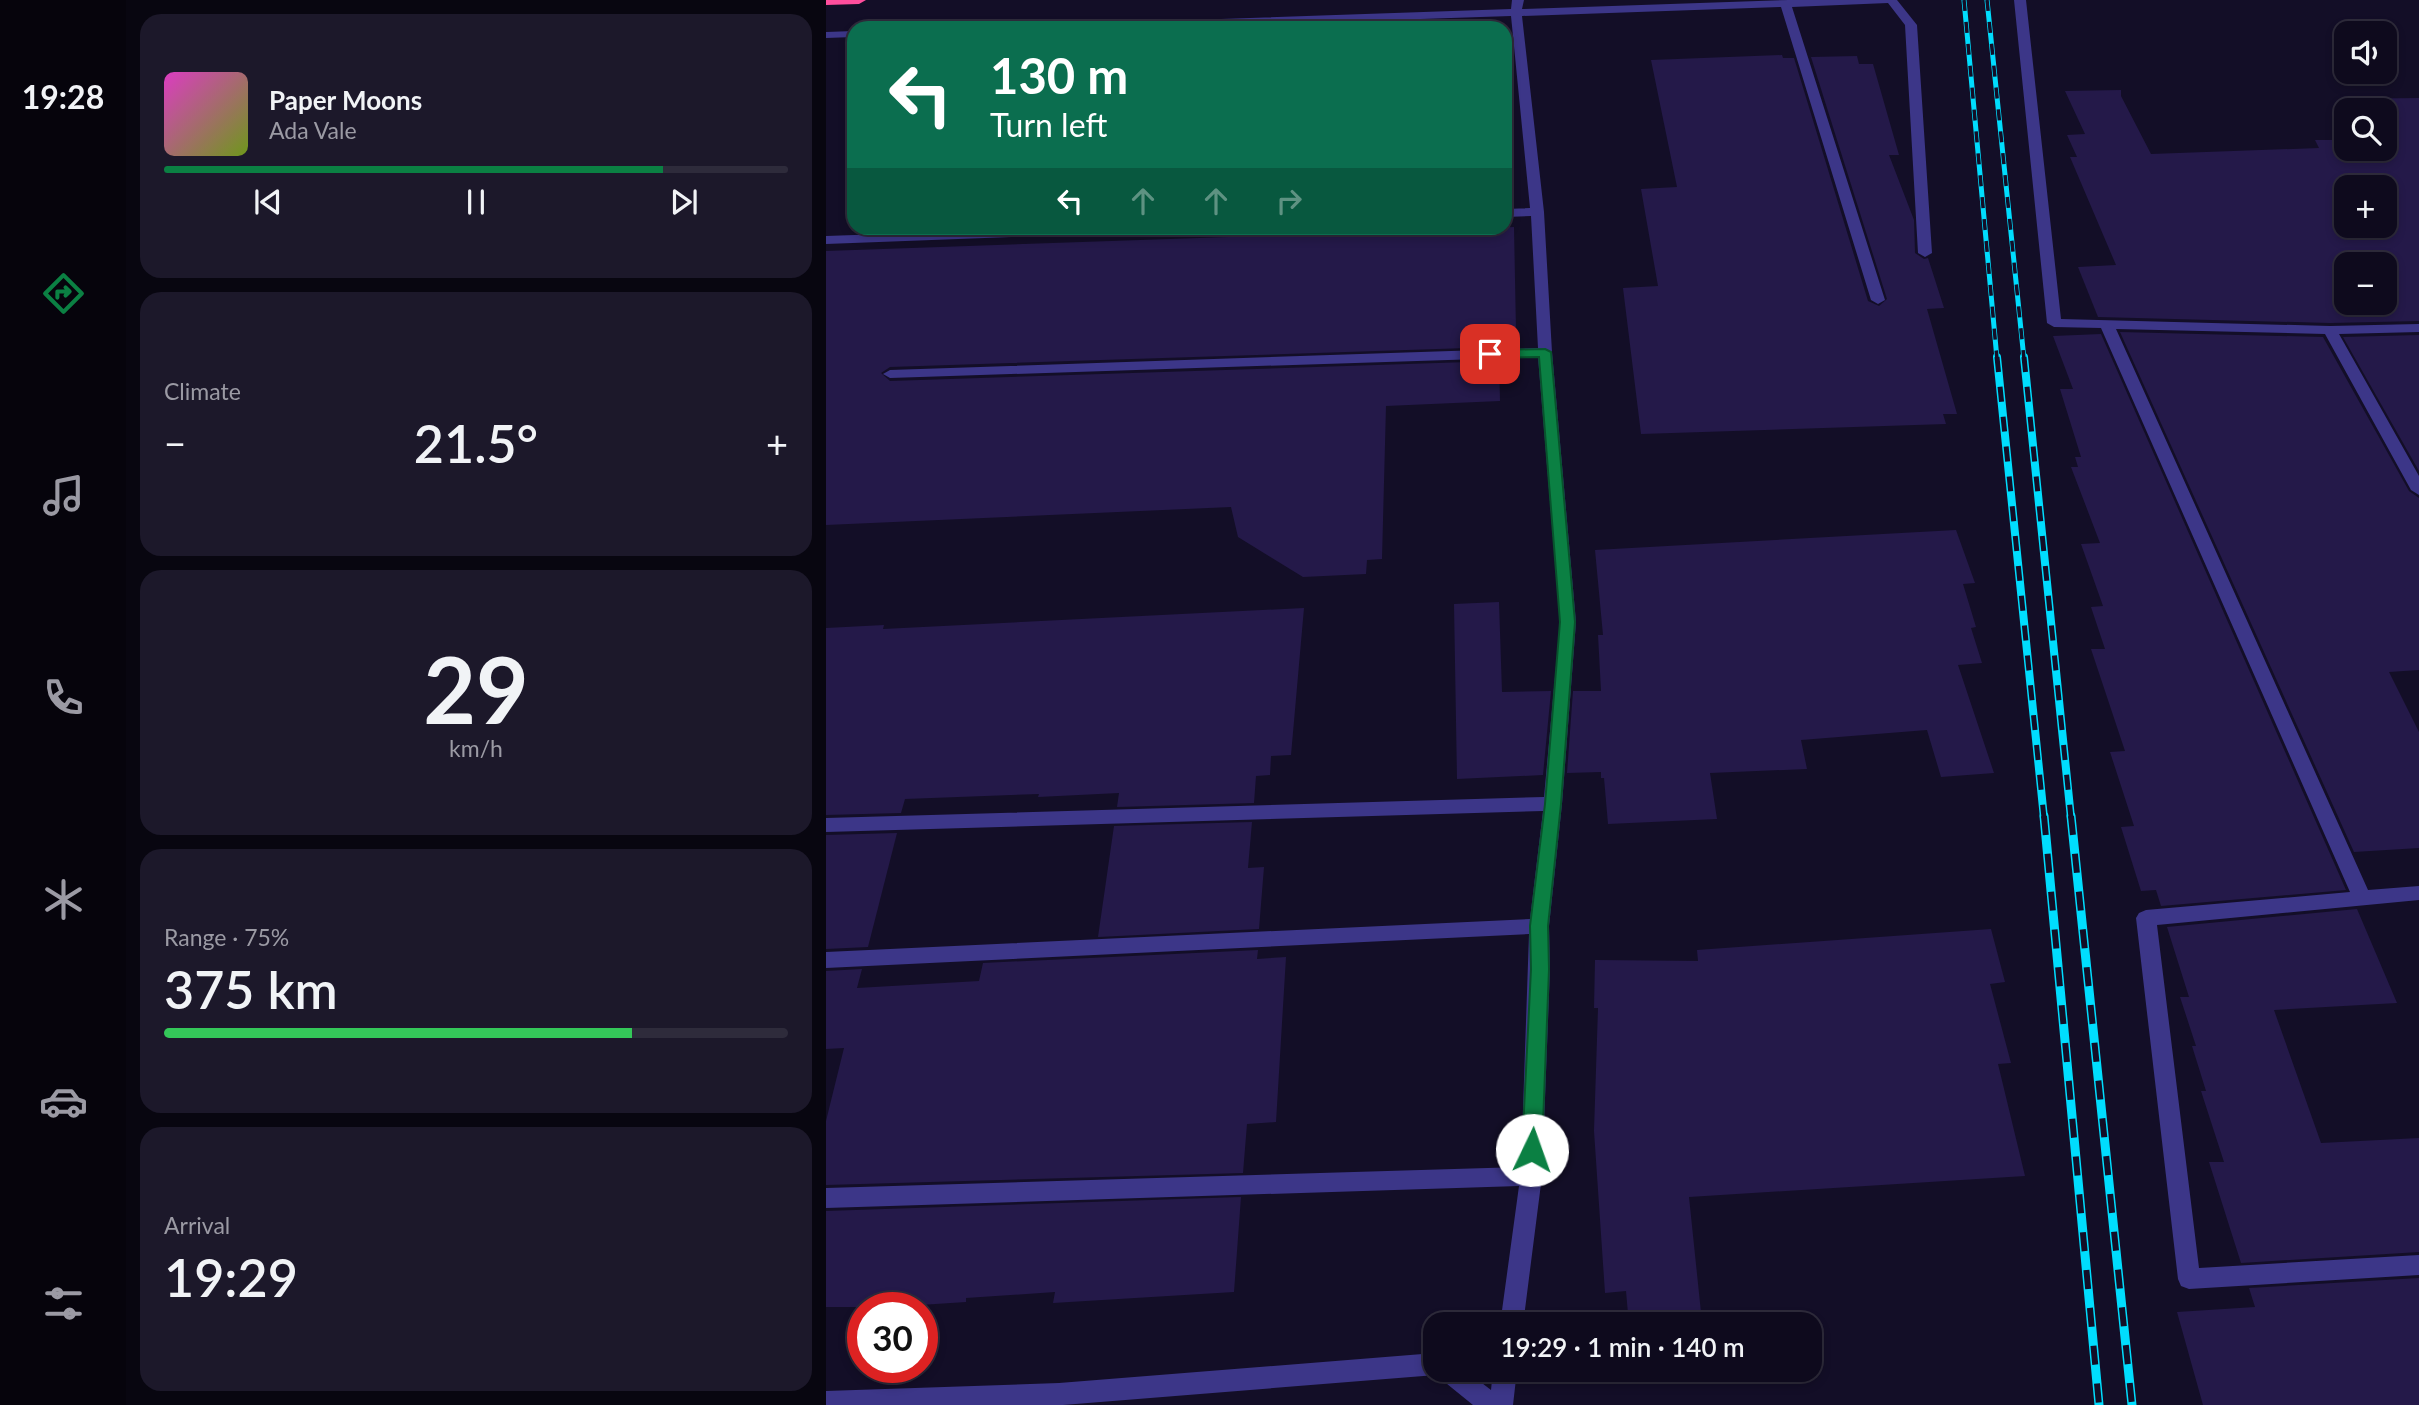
<!DOCTYPE html>
<html lang="en">
<head>
<meta charset="utf-8">
<style>
	:root { --surface:#0e0a1d; --page:#1c182a; --text:#f1f3f6; --muted:#9b9aa4; --line:#2e2b3b; --accent:#0b8043 }
	body { margin:0; font-family:Lato,sans-serif; background:var(--page); color:var(--text); height:100vh; display:flex; flex-direction:column; font-size:26px; white-space:nowrap }
	* { box-sizing:border-box; margin:0 }
	p { font-size:23px; color:var(--muted) }
	.icon { flex:none; width:38px; height:38px; fill:none; stroke:currentColor; stroke-width:2; stroke-linecap:round; stroke-linejoin:round }
	.map { position:relative; flex:1; overflow:hidden }
	.details { display:flex; flex-direction:column; gap:14px; padding:14px; background:#080610; width:700px }
	.details>* { flex:none }
	.banner { position:absolute; left:21px; top:21px; width:665px; height:214px; border-radius:21px; box-shadow:0 4px 10px #0003,0 0 0 2px var(--line); background:#0b6e4f; color:#fff; overflow:hidden }
	.buttons { position:absolute; left:1508px; top:21px; display:grid; gap:14px }
	.buttons a { display:grid; place-items:center; width:63px; height:63px; border-radius:14px; background:var(--surface); box-shadow:0 4px 10px #0003,0 0 0 2px var(--line); font-size:35px }
	.speed { position:absolute; left:21px; top:1292px; display:flex; gap:14px; font-size:35px; font-weight:700; text-align:center }
	.speed>* { display:grid; place-content:center; width:91px; height:91px; border-radius:50%; background:var(--surface); box-shadow:0 4px 10px #0003,0 0 0 2px var(--line); line-height:1 }
	.speed .limit { border:10px solid #d22; background:#fff; color:#111 }
	.pin { position:absolute; display:grid; place-items:center; width:60px; height:60px; color:#fff; margin:-30px; border-radius:14px; box-shadow:0 4px 10px #0006 }
	.me { position:absolute; width:77px; margin:-38px; rotate:3deg; stroke-linejoin:round; filter:drop-shadow(0 0 5px #0008) }
	.turn { display:flex; align-items:center; gap:24px; height:147px; padding:0 28px; font-size:32px }
	.turn .icon { width:91px; height:91px; stroke-width:2.5 }
	.turn b { display:block; font-size:49px; line-height:60px }
	.lanes { display:flex; align-items:center; height:66px; padding:0 28px; background:#0003; justify-content:center; gap:35px; direction:ltr }
	.lanes .off { opacity:.35 }
	.big { font-size:52px; font-weight:600; line-height:1.1 }
	.details .widget { flex:1; display:flex; flex-direction:column; justify-content:center; gap:10px; min-width:0; padding:0 24px; border-radius:21px; background:var(--page) }
	.details .dial { align-items:center; gap:0 }
	.dial b { font-size:91px; line-height:1 }
	.song { display:flex; align-items:center; gap:21px }
	.cover { width:84px; height:84px; border-radius:10px; background:linear-gradient(135deg,hsl(310 70% 55%),hsl(80 70% 35%)) }
	.played { height:7px; border-radius:4px; background:linear-gradient(90deg,var(--accent) 80%,var(--line) 80%) }
	.keys { display:flex; justify-content:space-around; direction:ltr }
	.heat { display:flex; justify-content:space-between; align-items:center; font-size:38px; direction:ltr }
	.charge { height:10px; border-radius:5px; background:linear-gradient(90deg,#34c759 75%,var(--line) 0) }
	.trip { position:absolute; left:597px; top:1312px; width:399px; height:70px; border-radius:21px; background:var(--surface); box-shadow:0 4px 10px #0003,0 0 0 2px var(--line); font-weight:600; line-height:70px; text-align:center }
	main { display:flex; flex:1; min-height:0 }
	.tab-bar { display:flex; flex-direction:column; width:126px; justify-content:space-around; align-items:center; background:#06040c; color:var(--muted) }
	.tab-bar .icon { width:49px; height:49px }
	.tab-bar .on { color:var(--accent) }
	.tab-bar b { font-size:32px; color:var(--text) }
	.map>svg:first-child { display:block }
	.building { fill:#241949; fill-rule:evenodd }
	.lines { fill:none; stroke-linecap:round; stroke-linejoin:round }
	.minor { fill:#3c3688; fill-rule:evenodd }
	.highway { fill:#ff4e9d; fill-rule:evenodd }
	.rail-far2-casing { stroke:#00ddfe; stroke-width:5 }
	.rail-far1-casing { stroke:#00ddfe; stroke-width:8 }
	.rail-casing { stroke:#00ddfe; stroke-width:9 }
	.rail-far2 { stroke:#130e27; stroke-width:3.5; stroke-dasharray:11; stroke-linecap:butt }
	.rail-far1 { stroke:#130e27; stroke-width:5; stroke-dasharray:15; stroke-linecap:butt }
	.rail { stroke:#130e27; stroke-width:6; stroke-dasharray:19; stroke-linecap:butt }
	.route { fill:#0b8043; stroke:#07532c; stroke-width:2 }
</style>
</head>
<body>
<main>
<nav class="tab-bar">
<b>19:28</b>
<svg class="icon on" aria-label="directions" viewBox="0 0 24 24"><path d="M12 3l9 9-9 9-9-9zM9 14v-3h6M13 9l2 2-2 2"/></svg>
<svg class="icon" aria-label="music" viewBox="0 0 24 24"><path d="M9 18V5l10-2v13"/><circle cx="6" cy="18" r="3"/><circle cx="16" cy="16" r="3"/></svg>
<svg class="icon" aria-label="phone" viewBox="0 0 24 24"><path d="M5 4h4l2 5-3 2q2 4 5 5l2-3 5 2v4C11 20 4 13 5 4z"/></svg>
<svg class="icon" aria-label="climate" viewBox="0 0 24 24"><path d="M12 3v18M4 7l16 10M4 17L20 7"/></svg>
<svg class="icon" aria-label="car" viewBox="0 0 24 24"><path d="M5 17H2v-5l4-1 3-4h7l3 4 3 1v5h-3M9 17h6M6 11h13"/><circle cx="7" cy="17" r="2"/><circle cx="17" cy="17" r="2"/></svg>
<svg class="icon" aria-label="filters" viewBox="0 0 24 24"><path d="M4 7h16M4 17h16"/><circle cx="9" cy="7" r="2"/><circle cx="15" cy="17" r="2"/></svg>
</nav>
<section class="details">
<div class="widget">
<div class="song"><i class="cover"></i><div><b>Paper Moons</b><p>Ada Vale</p></div></div>
<div class="played"></div>
<div class="keys"><svg class="icon" aria-label="previous" viewBox="0 0 24 24"><path d="M18 5L8 12l10 7zM5 5v14"/></svg><svg class="icon" aria-label="pause" viewBox="0 0 24 24"><path d="M8 5v14M16 5v14"/></svg><svg class="icon" aria-label="next" viewBox="0 0 24 24"><path d="M6 5l10 7-10 7zM19 5v14"/></svg></div>
</div>
<div class="widget"><p>Climate</p>
<div class="heat"><a>−</a><b class="big">21.5°</b><a>+</a></div>
</div>
<div class="widget dial"><b>29</b><p>km/h</p></div>
<div class="widget"><p>Range · 75%</p><b class="big">375 km</b><div class="charge"></div></div>
<div class="widget"><p>Arrival</p><b class="big">19:29</b></div>
</section>
<div class="map">
<svg width="1593" height="1405" viewBox="0 0 1593 1405">
	<rect width="100%" height="100%" fill="#130e27"/>
	<g class="building">
		<polygon points="956,55 957,58 968,58 1042,301 1053,306 1061,299 985,57 1031,56 1033,64 1047,64 1073,155 1063,155 1088,220 1089,253 1098,259 1102,258 1118,308 1101,309 1131,414 1117,414 1120,424 815,434 797,288 832,286 815,189 851,187 825,60"/>
		<path d="M1295,90V96L1325,154L1493,148L1489,140H1521V149H1559V110H1521V113L1513,99L1593,98V321L1504,323L1272,317L1252,267L1290,265L1244,157H1251L1241,135L1259,134L1239,91ZM1521,187H1559V226H1521ZM1521,264H1559V303H1521Z"/>
		<polygon points="688,227 690,331 671,332 672,347 64,367 55,373 64,381 673,361 674,401 560,406 556,559 541,560 540,574 477,577 412,537 405,507 0,525 0,251"/>
		<polygon points="1294,332 1497,337 1583,491 1593,498 1593,670 1563,672 1593,732 1593,848 1528,852"/>
		<polygon points="1275,334 1520,890 1335,906 1330,890 1315,891 1295,827 1308,826 1284,752 1299,751 1265,649 1279,649 1265,607 1277,606 1255,544 1274,543 1245,467 1252,467 1249,457 1255,457 1234,389 1247,389 1227,336"/>
		<polygon points="1593,335 1593,471 1517,337"/>
		<polygon points="1130,530 1149,583 1137,584 1150,627 1145,628 1156,663 1132,665 1168,773 1115,777 1101,730 975,740 981,769 884,773 891,819 782,824 778,778 775,778 775,772 741,773 747,691 775,691 772,635 777,635 769,550"/>
		<polygon points="673,602 676,692 725,691 717,775 631,779 628,604"/>
		<polygon points="478,608 465,755 445,756 444,775 430,776 428,803 291,807 293,793 212,797 213,794 79,799 75,813 0,815 0,628 58,625 57,629"/>
		<polygon points="426,822 422,868 438,867 433,929 272,937 288,826"/>
		<polygon points="71,833 42,947 0,949 0,835"/>
		<polygon points="1531,909 1571,1003 1448,1010 1495,1143 1593,1138 1593,1252 1415,1263 1383,1162 1398,1162 1375,1091 1380,1091 1366,1046 1370,1046 1354,997 1363,997 1341,927"/>
		<polygon points="1165,929 1179,982 1164,984 1185,1063 1172,1064 1199,1176 863,1197 876,1322 803,1325 800,1291 779,1293 768,1131 772,1008 768,1008 769,960 872,961 871,950"/>
		<polygon points="432,950 431,959 460,957 450,1122 421,1124 417,1173 0,1185 0,1121 18,1048 0,1049 0,971 36,969 31,988 153,981 157,963"/>
		<polygon points="415,1197 408,1292 227,1303 229,1292 140,1298 140,1302 64,1307 0,1307 0,1211"/>
		<polygon points="1593,1278 1593,1405 1377,1405 1351,1312 1429,1307 1423,1288"/>
	</g>
	<g class="lines">
		<g class="minor">
			<polygon points="686,0 698,0 696,9 963,0 1071,0 1091,25 1106,253 1099,257 1092,253 1079,25 1062,3 966,7 1059,300 1052,304 1045,300 955,7 696,16 718,212 726,352 750,622 736,804 723,926 724,969 716,1176 697,1325 674,1325 693,1186 0,1208 0,1188 695,1167 703,934 0,968 0,952 704,919 717,811 0,832 0,818 718,797 734,622 712,357 64,378 57,374 64,370 712,348 705,216 679,217 679,209 704,208 685,16 324,28 214,28 220,25 685,9"/>
			<polygon points="1188,0 1200,0 1235,319 1504,326 1593,324 1593,332 1513,334 1593,476 1593,495 1585,490 1499,334 1290,329 1542,890 1593,886 1593,900 1331,925 1373,1268 1593,1255 1593,1275 1363,1289 1355,1286 1352,1279 1310,918 1313,913 1320,910 1524,892 1275,328 1228,327 1221,323"/>
			<polygon points="28,31 28,37 0,38 0,32"/>
			<polygon points="224,228 323,228 316,232 0,244 0,236"/>
			<polygon points="609,1353 609,1370 639,1370 665,1390 667,1370 691,1370 687,1405 647,1405 610,1375 237,1405 0,1405 0,1391 233,1383"/>
		</g>
		<polygon class="highway" points="0,0 40,0 33,4 0,5"/>
		<defs>
			<g id="rail-far2">
				<polyline points="1138,0 1171,359"/>
				<polyline points="1161,0 1198,359"/>
			</g>
			<g id="rail-far1">
				<polyline points="1171,357 1218,818"/>
				<polyline points="1198,357 1245,818"/>
			</g>
			<g id="rail">
				<polyline points="1218,816 1273,1405"/>
				<polyline points="1245,816 1306,1405"/>
			</g>
		</defs>
		<use href="#rail-far2" class="rail-far2-casing"/>
		<use href="#rail-far1" class="rail-far1-casing"/>
		<use href="#rail" class="rail-casing"/>
		<use href="#rail-far2" class="rail-far2"/>
		<use href="#rail-far1" class="rail-far1"/>
		<use href="#rail" class="rail"/>
	</g>
	<polygon class="route" points="719,349 725,352 749,622 735,804 722,926 723,969 716,1150 713,1156 706,1159 699,1156 696,1150 705,969 704,926 719,804 734,622 713,357 664,358 658,354 664,350"/>
</svg>
<div class="buttons">
<a><svg class="icon" aria-label="sound" viewBox="0 0 24 24"><path d="M4 9h4l5-4v14l-5-4H4zM17 9q2 3 0 6"/></svg></a>
<a><svg class="icon" aria-label="search" viewBox="0 0 24 24"><circle cx="10" cy="10" r="6"/><path d="M15 15l6 6"/></svg></a>
<a>+</a>
<a>−</a>
</div>
<div class="speed"><div class="limit">30</div></div>
<div class="pin" style="left:664px;top:354px;background:#d93025"><svg class="icon" aria-label="arrive" viewBox="0 0 24 24"><path d="M6 21V4h12l-3 4 3 4H6"/></svg></div>
<svg class="me" style="left:706px;top:1150px" viewBox="-20 -20 40 40"><circle r="19" fill="#fff"/><path d="M0-13L10 11 0 6-10 11z" fill="#0b8043"/></svg>
<div class="trip">19:29 · 1 min · 140 m</div>
<div class="banner">
<div class="turn"><svg class="icon" aria-label="left" viewBox="0 0 24 24"><path d="M17 20v-9H6M10 6l-5 5 5 5"/></svg><div><b>130 m</b>Turn left</div></div>
<div class="lanes"><svg class="icon" aria-label="left" viewBox="0 0 24 24"><path d="M17 20v-9H6M10 6l-5 5 5 5"/></svg><svg class="icon off" aria-label="ahead" viewBox="0 0 24 24"><path d="M12 20V5M6 11l6-6 6 6"/></svg><svg class="icon off" aria-label="ahead" viewBox="0 0 24 24"><path d="M12 20V5M6 11l6-6 6 6"/></svg><svg class="icon off" aria-label="right" viewBox="0 0 24 24"><path d="M7 20v-9h11M14 6l5 5-5 5"/></svg></div>
</div>
</div>
</main>
</body>
</html>
